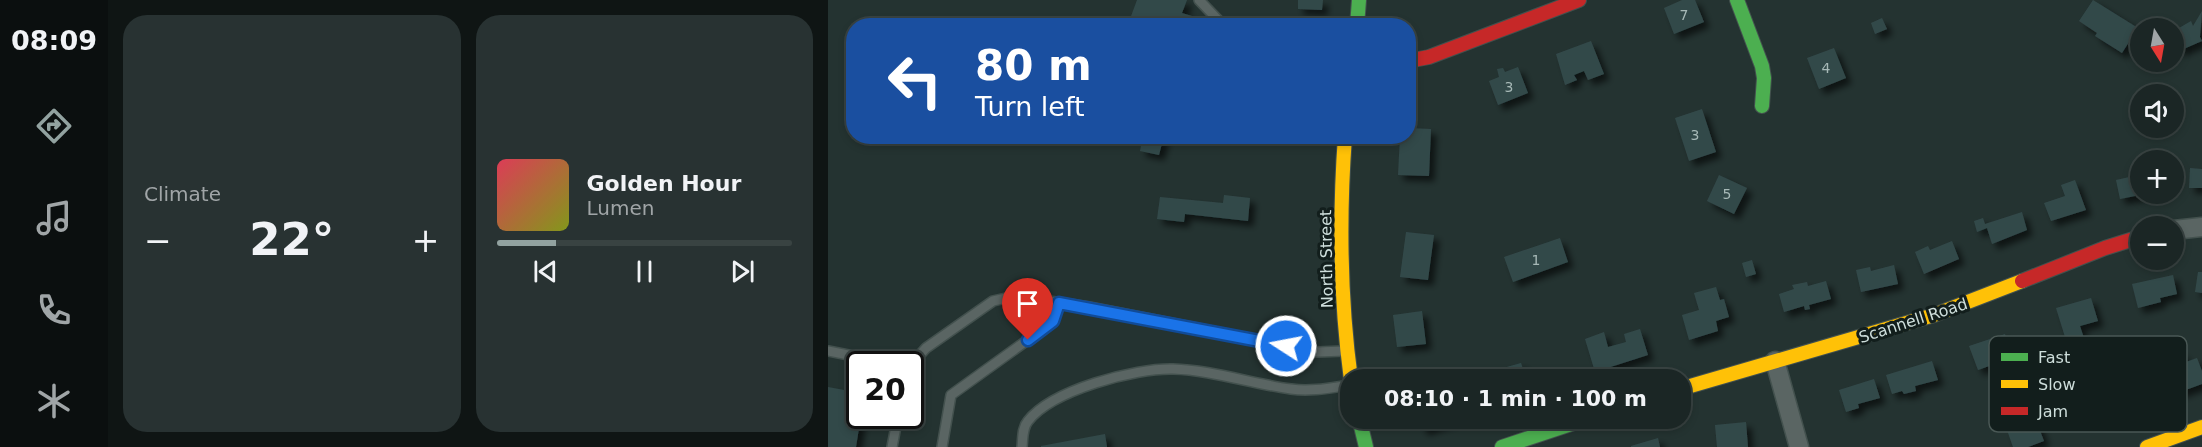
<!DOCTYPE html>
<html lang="en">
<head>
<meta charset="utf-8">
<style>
	:root { --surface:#1b2625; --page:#283232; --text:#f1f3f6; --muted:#a0a5a7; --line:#394342; --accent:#92a2a0 }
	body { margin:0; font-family:"DejaVu Sans",sans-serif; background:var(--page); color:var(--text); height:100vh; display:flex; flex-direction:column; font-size:22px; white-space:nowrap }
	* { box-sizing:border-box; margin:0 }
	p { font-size:20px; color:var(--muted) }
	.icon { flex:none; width:33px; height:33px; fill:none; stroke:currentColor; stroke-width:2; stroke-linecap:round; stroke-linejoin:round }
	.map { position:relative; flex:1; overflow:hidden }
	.details { display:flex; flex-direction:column; gap:15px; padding:15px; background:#0f1514; width:720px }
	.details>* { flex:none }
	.banner { position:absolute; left:18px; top:18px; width:570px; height:126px; border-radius:24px; box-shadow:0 3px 9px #0003,0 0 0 2px var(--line); background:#1a4fa0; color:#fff; overflow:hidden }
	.needle { width:39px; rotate:169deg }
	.buttons { position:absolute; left:1302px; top:18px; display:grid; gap:12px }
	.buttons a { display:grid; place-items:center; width:54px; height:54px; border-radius:50%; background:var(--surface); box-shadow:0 3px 9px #0003,0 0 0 2px var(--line); font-size:30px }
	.speed { position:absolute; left:18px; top:351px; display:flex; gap:12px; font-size:30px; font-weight:700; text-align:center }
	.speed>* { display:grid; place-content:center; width:78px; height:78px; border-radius:50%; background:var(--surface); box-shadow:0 3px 9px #0003,0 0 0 2px var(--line); line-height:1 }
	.speed .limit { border:3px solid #111; border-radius:9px; background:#fff; color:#111 }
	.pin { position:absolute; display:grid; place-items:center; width:51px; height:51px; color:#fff; margin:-62px -26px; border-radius:50% 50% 50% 0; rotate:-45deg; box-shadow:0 0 6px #0007 }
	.pin .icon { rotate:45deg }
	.me { position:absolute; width:66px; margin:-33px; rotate:281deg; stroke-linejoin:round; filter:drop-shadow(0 0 4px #0008) }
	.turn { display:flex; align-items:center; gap:21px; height:126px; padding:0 30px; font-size:27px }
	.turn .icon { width:78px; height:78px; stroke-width:2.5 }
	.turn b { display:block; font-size:42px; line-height:51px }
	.big { font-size:45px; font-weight:800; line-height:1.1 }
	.details .tile { flex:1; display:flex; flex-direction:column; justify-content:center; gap:9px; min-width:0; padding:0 21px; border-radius:24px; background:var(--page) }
	.song { display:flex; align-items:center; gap:18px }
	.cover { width:72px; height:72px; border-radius:9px; background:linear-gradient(135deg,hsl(350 70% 55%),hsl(70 70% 35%)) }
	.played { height:6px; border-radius:3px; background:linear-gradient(90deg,var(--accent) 20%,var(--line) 20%) }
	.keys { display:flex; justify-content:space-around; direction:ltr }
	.heat { display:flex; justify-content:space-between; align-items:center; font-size:33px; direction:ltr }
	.details .tiles { flex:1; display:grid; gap:15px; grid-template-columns:repeat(2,1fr) }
	.trip { position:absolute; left:512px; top:369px; width:351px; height:60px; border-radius:24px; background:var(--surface); box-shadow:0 3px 9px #0003,0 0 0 2px var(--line); font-weight:800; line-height:60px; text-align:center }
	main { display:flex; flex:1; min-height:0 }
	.tabs { display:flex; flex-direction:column; width:108px; justify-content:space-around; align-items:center; background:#0b0f0f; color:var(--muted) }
	.tabs .icon { width:42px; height:42px }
	.tabs .on { color:var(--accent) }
	.tabs b { font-size:27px; color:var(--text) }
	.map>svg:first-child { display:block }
	.building { fill:#33494a; filter:url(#shadow) }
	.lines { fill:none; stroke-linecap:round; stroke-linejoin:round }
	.lane-casing { stroke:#43514e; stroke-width:12 }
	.street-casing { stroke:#43514e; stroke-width:21 }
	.fast-casing { stroke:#43514e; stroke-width:16 }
	.slow-casing { stroke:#43514e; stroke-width:16 }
	.jam-casing { stroke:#43514e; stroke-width:16 }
	.lane { stroke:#5a6563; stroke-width:9 }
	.street { stroke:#5a6563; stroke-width:18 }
	.fast { stroke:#4caf50; stroke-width:14 }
	.slow { stroke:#ffc107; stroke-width:14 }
	.jam { stroke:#c62828; stroke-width:14 }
	.route-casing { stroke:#114b97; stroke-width:15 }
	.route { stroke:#1a73e8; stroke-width:10 }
	.labels { text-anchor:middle; stroke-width:6; stroke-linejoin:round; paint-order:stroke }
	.number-label { font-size:14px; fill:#a7b9b7 }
	.street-label { font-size:16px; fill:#cededb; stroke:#121e1c }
	.key { fill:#121e1c; stroke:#4a5855; stroke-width:1.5 }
	.key-label { font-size:16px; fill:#cededb }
</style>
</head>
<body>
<main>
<nav class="tabs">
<b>08:09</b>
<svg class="icon on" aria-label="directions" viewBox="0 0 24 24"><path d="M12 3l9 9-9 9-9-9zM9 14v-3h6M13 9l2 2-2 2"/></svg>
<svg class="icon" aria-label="music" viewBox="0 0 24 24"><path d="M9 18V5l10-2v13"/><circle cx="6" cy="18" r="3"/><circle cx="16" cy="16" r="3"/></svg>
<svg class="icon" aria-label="phone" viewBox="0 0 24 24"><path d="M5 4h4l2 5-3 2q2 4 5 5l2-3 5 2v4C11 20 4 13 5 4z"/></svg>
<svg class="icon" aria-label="climate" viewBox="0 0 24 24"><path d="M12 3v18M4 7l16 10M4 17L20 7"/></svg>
</nav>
<section class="details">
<div class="tiles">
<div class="tile"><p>Climate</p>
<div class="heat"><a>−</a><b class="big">22°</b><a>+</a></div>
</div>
<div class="tile">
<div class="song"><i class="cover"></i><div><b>Golden Hour</b><p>Lumen</p></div></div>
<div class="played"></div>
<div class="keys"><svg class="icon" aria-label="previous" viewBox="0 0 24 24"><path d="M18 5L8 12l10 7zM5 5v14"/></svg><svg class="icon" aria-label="pause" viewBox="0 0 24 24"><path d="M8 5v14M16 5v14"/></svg><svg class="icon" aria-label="next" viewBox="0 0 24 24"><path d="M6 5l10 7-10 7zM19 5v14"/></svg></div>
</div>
</div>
</section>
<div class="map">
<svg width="1374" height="447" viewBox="0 0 1374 447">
	<defs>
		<filter id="shadow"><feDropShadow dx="5.5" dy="5.5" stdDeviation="3" flood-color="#0009"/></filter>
	</defs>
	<rect width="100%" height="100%" fill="#243331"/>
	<g class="building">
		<polygon points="309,0 359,0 354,13 364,16 361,26 350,23 349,26 319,26 302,19"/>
		<polygon points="470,0 495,0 494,10 470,9"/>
		<polygon points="854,0 867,0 876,22 846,34 836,8"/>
		<polygon points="1265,0 1310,28 1294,53 1267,36 1269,33 1251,21"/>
		<polygon points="1374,11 1372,37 1374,41 1351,51 1346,40 1346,31 1363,21 1365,26"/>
		<polygon points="1054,18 1059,29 1047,34 1043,23"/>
		<polygon points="763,41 776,74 760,80 756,71 746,75 749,80 737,85 728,54"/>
		<polygon points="1006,48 1018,78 991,89 979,58"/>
		<polygon points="690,67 700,93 670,105 661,81 671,77 669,69 675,68 677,72"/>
		<polygon points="874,109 888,152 861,161 847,118"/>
		<polygon points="580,128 603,129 601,176 570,175 572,136 580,136"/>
		<polygon points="315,136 336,136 331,155 312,151"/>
		<polygon points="1312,161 1312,195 1292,199 1288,180 1310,175 1308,162"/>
		<polygon points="1362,168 1374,169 1374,188 1361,188"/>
		<polygon points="891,175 919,188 906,214 879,201"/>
		<polygon points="1247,180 1258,210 1223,221 1216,203 1237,196 1233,185"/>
		<polygon points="396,195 422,198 420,221 357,214 356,222 329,219 332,197 395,203"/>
		<polygon points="1194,212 1199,230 1164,244 1159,228 1149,232 1146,221 1155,218 1157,224"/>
		<polygon points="578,232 606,235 600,280 572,277"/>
		<polygon points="732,238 740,262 685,282 676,257"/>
		<polygon points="1124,241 1131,259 1096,274 1087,252 1100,246 1102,250"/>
		<polygon points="924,260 928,274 918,277 914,263"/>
		<polygon points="1066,265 1070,284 1033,292 1028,270 1042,267 1043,271"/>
		<polygon points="1370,272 1374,272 1374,293 1367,292"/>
		<polygon points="1345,275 1349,294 1332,298 1333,302 1310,308 1304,284"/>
		<polygon points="998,281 1003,299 981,305 982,309 977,310 976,306 956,312 951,294 966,289 964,285 979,282 980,286"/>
		<polygon points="888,287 892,300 896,299 901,317 888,321 890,331 861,340 854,315 871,310 866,293"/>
		<polygon points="1263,298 1270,321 1252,326 1259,347 1242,353 1228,308"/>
		<polygon points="594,311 598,344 569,347 565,315"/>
		<polygon points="812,329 820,355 767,372 757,339 776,332 780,347 798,342 796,334"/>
		<polygon points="1177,334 1182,350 1192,346 1195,354 1150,370 1141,346"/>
		<polygon points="1354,352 1358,362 1369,358 1374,371 1374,384 1336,398 1327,374 1346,367 1342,356"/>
		<polygon points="1104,361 1110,380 1087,386 1088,391 1076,394 1074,391 1064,394 1058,375"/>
		<polygon points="693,363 697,375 715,370 718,380 679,380 675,368"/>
		<polygon points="1046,379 1052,398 1030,404 1031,408 1018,412 1011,390"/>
		<polygon points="0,387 32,393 32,416 33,416 28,447 0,447"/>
		<polygon points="590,418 626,418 626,419 595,430"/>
		<polygon points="1208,420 1216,441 1200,447 1185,447 1179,430"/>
		<polygon points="918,422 920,447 889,447 887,425"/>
		<polygon points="277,434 279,447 213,447 213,446"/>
		<polygon points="830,438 832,447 803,447 803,446"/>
	</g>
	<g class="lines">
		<defs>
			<g id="lane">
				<polyline points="371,0 392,22 402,26"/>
				<polyline points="0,351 65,364"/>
				<polyline points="82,366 98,348 155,308 165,301 187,296 261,307 490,352 516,351"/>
				<polyline points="64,447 70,416"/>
				<polyline points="114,447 123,395 219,326 225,321 231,303"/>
				<path d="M194,447C195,438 194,428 200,421C224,390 307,368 345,369C384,370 424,384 463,389C482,392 502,388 522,385"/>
			</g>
			<g id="street">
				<polyline points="1346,230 1374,227"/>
				<polyline points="947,361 971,447"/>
			</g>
			<g id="fast">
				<polyline points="909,0 934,66 936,78 934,106"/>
				<polyline points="529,26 531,0"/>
				<polyline points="531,418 538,447"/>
				<polyline points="674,447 761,418"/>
			</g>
			<g id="slow">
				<path d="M517,136C511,218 512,299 523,380"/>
				<polyline points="852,389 1106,315 1194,281"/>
				<polyline points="1319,447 1374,427"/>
			</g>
			<g id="jam">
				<polyline points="580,61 601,57 751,0"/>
				<polyline points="1194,281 1277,248 1312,237"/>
			</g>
		</defs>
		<use href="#lane" class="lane-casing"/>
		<use href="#street" class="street-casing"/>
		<use href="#fast" class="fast-casing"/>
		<use href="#slow" class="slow-casing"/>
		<use href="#jam" class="jam-casing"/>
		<use href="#lane" class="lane"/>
		<use href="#street" class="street"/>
		<use href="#fast" class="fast"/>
		<use href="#slow" class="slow"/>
		<use href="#jam" class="jam"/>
	</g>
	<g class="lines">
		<defs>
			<polyline id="route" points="200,340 225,321 231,303 458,346"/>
		</defs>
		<use href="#route" class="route-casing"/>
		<use href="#route" class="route"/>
	</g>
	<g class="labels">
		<g class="number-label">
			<text x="856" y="20">7</text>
			<text x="998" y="73">4</text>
			<text x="681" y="92">3</text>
			<text x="867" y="140">3</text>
			<text x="899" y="199">5</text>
			<text x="708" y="265">1</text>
		</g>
		<g class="street-label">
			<text transform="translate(498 259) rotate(-91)" y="6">North Street</text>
			<text transform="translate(1085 320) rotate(-18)" y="6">Scannell Road</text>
		</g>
	</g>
	<rect x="1161" y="336" width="198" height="96" rx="9" class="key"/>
	<rect x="1173" y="353" width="27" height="8" fill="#4caf50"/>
	<rect x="1173" y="380" width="27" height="8" fill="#ffc107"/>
	<rect x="1173" y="407" width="27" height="8" fill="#c62828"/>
	<g class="key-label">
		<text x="1210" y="363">Fast</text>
		<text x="1210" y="390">Slow</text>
		<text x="1210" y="417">Jam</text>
	</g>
</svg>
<div class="buttons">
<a><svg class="needle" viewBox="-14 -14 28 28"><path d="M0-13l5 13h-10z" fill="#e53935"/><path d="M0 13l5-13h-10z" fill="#a0a5a7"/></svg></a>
<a><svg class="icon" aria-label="sound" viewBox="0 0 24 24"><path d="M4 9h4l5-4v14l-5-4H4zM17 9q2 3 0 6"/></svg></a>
<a>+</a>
<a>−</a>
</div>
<div class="speed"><div class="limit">20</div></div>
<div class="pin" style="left:200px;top:340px;background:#d93025"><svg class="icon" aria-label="arrive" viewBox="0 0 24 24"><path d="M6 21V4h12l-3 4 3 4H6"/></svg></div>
<svg class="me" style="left:458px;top:346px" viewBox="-20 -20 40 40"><circle r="17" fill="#1a73e8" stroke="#fff" stroke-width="3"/><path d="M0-11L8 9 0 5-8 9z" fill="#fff"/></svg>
<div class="trip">08:10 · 1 min · 100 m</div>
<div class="banner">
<div class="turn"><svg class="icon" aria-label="left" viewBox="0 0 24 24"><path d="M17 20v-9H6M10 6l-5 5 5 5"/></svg><div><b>80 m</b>Turn left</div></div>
</div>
</div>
</main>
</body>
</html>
